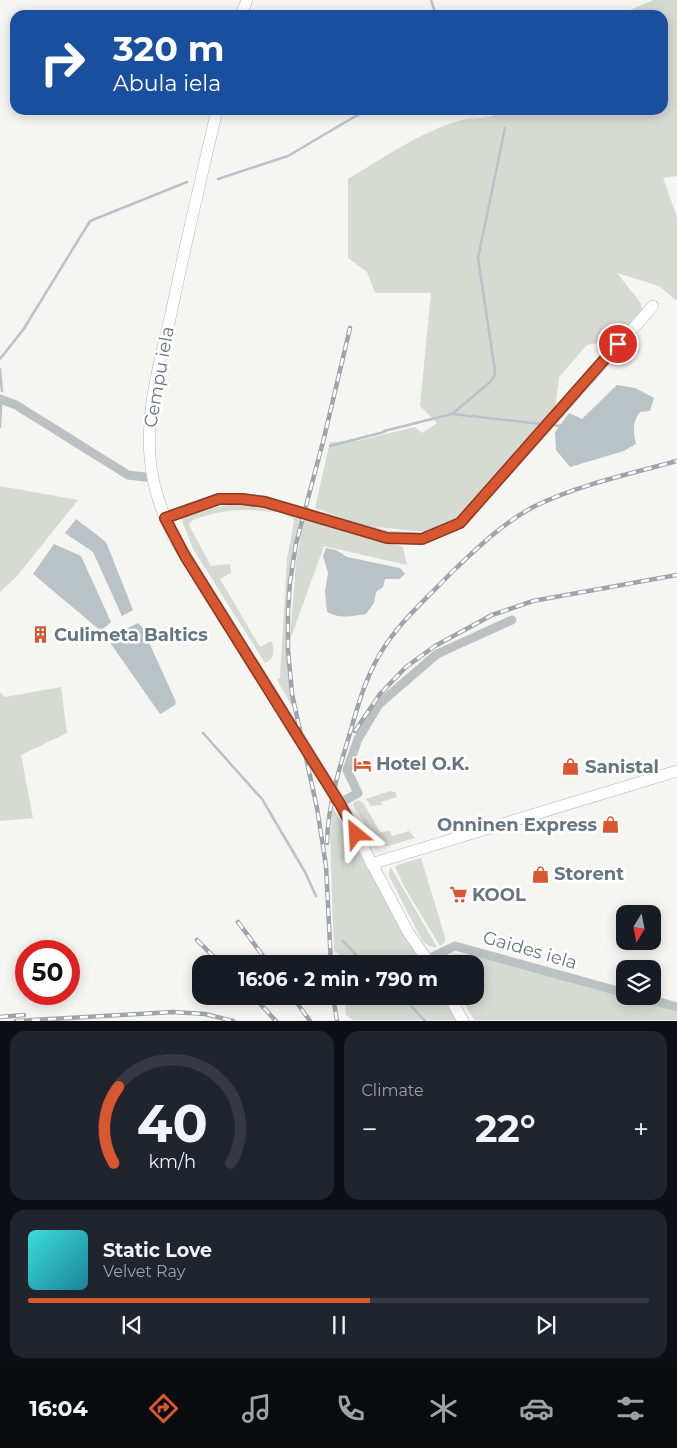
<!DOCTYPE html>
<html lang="en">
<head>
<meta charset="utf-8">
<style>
	:root { --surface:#171b24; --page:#20242c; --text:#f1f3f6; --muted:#9ea1a6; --line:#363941; --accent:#d85630 }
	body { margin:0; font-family:Montserrat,sans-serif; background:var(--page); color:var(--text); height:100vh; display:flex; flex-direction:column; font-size:19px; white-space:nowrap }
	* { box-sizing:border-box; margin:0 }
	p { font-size:16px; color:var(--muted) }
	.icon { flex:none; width:28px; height:28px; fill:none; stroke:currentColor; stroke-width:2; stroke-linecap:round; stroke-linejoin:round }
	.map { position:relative; height:1021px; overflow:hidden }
	.sheet { display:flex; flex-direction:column; gap:10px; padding:10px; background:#0d0f14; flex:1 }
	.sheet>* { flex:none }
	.hud { position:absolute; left:10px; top:10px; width:658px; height:105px; border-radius:15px; box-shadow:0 2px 12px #0003; background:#1a4fa0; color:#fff; overflow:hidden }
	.needle { width:32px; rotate:190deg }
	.buttons { position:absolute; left:616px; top:905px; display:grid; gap:10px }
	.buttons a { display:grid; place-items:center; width:45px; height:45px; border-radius:10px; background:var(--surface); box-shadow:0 2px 12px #0003; font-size:25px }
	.speed { position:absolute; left:15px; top:940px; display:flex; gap:10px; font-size:25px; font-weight:700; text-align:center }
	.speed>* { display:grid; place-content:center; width:65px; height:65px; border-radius:50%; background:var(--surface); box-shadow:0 2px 12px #0003; line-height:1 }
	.speed .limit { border:8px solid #d22; background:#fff; color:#111 }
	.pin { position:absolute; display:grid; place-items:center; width:42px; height:42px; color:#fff; margin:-21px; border:2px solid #fff; border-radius:50%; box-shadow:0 1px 5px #0007 }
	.me { position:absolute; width:55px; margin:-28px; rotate:333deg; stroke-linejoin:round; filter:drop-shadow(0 0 4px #0008) }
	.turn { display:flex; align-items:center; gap:18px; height:105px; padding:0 20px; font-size:22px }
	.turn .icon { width:65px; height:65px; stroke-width:2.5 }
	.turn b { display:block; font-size:35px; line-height:42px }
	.big { font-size:38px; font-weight:700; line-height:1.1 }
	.sheet .card { flex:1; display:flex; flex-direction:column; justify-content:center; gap:8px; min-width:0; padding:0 18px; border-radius:15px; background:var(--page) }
	.sheet .dial { align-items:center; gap:0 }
	.dial svg { height:130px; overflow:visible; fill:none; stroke:var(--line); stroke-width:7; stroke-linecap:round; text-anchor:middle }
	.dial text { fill:var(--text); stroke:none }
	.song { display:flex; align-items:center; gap:15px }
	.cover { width:60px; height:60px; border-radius:8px; background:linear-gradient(135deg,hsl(180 70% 55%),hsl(190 70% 35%)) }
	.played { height:5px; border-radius:2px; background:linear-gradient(90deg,var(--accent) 55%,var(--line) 55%) }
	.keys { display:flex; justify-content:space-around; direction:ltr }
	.heat { display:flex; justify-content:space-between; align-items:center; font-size:28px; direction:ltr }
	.sheet .tiles { flex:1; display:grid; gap:10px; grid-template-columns:1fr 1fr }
	.card:last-child { grid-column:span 2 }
	.trip { position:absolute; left:192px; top:955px; width:292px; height:50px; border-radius:15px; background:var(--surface); box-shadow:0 2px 12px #0003; font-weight:700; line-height:50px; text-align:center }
	.tab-bar { display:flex; height:80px; justify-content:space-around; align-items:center; background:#090b0e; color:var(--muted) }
	.tab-bar .icon { width:35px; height:35px }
	.tab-bar .active { color:var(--accent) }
	.tab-bar b { font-size:22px; color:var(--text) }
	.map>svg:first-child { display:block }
	.green { fill:#d5dad2 }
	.water { fill:#b8c2c7 }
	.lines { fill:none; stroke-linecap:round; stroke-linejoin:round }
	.stream { stroke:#b8c2c7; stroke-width:2.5 }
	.secondary-casing { stroke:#afb5b9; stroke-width:12 }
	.street { stroke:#bcc1c4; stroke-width:9 }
	.secondary { stroke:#fff; stroke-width:11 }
	.rail-casing { stroke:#9ea5aa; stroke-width:4.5 }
	.rail { stroke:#fff; stroke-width:2.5; stroke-dasharray:8; stroke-linecap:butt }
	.route-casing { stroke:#8c381f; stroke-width:12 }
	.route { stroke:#d85630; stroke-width:9 }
	.labels { text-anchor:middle; stroke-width:5; stroke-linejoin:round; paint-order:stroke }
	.street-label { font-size:18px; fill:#667681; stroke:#fff }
	.poi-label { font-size:18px; font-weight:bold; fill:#667681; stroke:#fff; text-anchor:start }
</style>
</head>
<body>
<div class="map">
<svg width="677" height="1021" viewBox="0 0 677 1021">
	<rect width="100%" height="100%" fill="#f5f5f2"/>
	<g class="green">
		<path d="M653,0H677V176L663,178L677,217V301L659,286L617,273L640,302L646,321L625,344L614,340L587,345L559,377L555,410L459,520L435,533L366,526L315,508L330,442L357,441L415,427L422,433L437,423L420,406L431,293H375L367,272L348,258V179C383,158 419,133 458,121C474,116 490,121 503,110H662V15H619Z"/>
		<polygon points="0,486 78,500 17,576 0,592"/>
		<path d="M243,504L276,510V512C250,510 235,508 209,515C202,517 196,518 190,522L189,525L211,566L230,564L231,573L220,579L260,647L271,641C275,650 275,658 265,663L193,549L181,518C205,510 218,505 243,504Z"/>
		<path d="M285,513L301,516C284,582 283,641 293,708L277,680L280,678L287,559L294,522L293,518L285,515Z"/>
		<polygon points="304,518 403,547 407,565 324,546 290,640 296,562"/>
		<polygon points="61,687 67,733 21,755 33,818 0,821 0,692 5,697"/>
		<polygon points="390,791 395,792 397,797 381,802 382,805 371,806 366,799"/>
		<polygon points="359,800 364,804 380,832 390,831 392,836 409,831 415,838 388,846 378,846 353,805 354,802"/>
		<polygon points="333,808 423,964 341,964 341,955 334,951 330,838"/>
		<polygon points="421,858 445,937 445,942 440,946 405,888 395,867 397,865"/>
		<polygon points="390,866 437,947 432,947 423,942 389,876"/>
		<polygon points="459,954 474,955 677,1011 677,1020 474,1020 460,996 476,996 476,964 450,964 448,955"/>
		<polygon points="344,996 442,996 456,1020 353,1020 346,1015"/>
	</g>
	<g class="water">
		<path d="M617,385L635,388L654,398L650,411L640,412C632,422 633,431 636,444L624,451L570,467L556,450L555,432L569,413L582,419Z"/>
		<polygon points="76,519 106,542 133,610 122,616 93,552 65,533"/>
		<polygon points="54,544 81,556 111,622 101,631 33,574"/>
		<path d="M326,548L336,550L347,557L400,568L405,574L399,579H385L383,587L376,592L374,603L366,614C353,616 339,619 327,612L325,591L328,573L323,556Z"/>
		<polygon points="138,623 142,627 176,702 175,705 160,714 111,644 112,636"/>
	</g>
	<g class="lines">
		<g class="stream">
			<polyline points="431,0 436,15"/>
			<polyline points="505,128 478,258 495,371 494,377 489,383 452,414 541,424"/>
			<polyline points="218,179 288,156 366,110"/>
			<polyline points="0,359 23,330 90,221 187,182"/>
			<polyline points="0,369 2,391"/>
			<polyline points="551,425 563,426"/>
			<polyline points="0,427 1,405"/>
			<polyline points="384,431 452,414"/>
			<polyline points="330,446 384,432"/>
			<polyline points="203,733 262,799 305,872 316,896"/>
			<polyline points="343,941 365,964"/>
			<polyline points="402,996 425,1021"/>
		</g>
		<defs>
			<g id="secondary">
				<polyline points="241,15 247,0"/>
				<path d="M217,110C201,178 185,246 171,314C160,361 146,408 150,457C152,484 161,511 173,536L340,803L408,932L430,964"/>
				<polyline points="165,518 219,499 242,499 265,502 387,537 422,539 460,523 653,306"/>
				<polyline points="371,864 677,771"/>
				<polyline points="449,996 463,1021"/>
			</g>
		</defs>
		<use href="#secondary" class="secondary-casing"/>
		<g class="street">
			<polyline points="0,399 16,405 128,475 153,478"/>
			<polyline points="340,803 358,793 347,770 358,739 379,704 437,654 512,620"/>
			<polyline points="428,959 455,946 625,993"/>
			<polyline points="637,996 677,1007"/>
		</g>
		<use href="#secondary" class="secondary"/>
		<defs>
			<g id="rail">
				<polyline points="355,731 380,694 406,667 435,646 492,615 533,601 677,575"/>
				<path d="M327,843C328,805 339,769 350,733C359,701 368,670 387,643C405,617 429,596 451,573C477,548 502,524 533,507C578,485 629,474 677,461"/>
				<polyline points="238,922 269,964"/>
				<polyline points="197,940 221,964"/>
				<polyline points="331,964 326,866 317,808 292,694 288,649 288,612 290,582 296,544 324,438 350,328"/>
				<polyline points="253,996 276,1021"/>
				<polyline points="292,996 310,1021"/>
				<polyline points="333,996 337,1021"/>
				<polyline points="0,1017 24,1015"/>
				<polyline points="16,1021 173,1012 205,1014 233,1021"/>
			</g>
		</defs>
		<use href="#rail" class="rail-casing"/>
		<use href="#rail" class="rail"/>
	</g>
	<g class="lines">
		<defs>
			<polyline id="route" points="356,834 340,804 185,556 165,518 219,499 242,499 265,502 387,538 422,539 460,523 618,344"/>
		</defs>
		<use href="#route" class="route-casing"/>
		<use href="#route" class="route"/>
	</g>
	<defs>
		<symbol id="building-bare" viewBox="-9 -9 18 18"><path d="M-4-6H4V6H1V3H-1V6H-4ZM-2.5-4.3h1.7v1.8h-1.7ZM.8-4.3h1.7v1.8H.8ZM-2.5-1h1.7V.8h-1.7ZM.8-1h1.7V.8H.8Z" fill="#d85630" stroke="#fff" stroke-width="2.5" paint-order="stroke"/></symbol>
		<symbol id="hotel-bare" viewBox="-9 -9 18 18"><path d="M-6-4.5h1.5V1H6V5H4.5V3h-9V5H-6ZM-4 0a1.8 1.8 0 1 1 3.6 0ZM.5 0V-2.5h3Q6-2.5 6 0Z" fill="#d85630" stroke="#fff" stroke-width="2.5" paint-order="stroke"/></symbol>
		<symbol id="shop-bare" viewBox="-9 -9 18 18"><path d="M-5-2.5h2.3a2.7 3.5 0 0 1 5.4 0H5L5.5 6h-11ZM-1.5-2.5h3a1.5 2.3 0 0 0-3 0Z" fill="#d85630" stroke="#fff" stroke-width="2.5" paint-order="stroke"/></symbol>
		<symbol id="supermarket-bare" viewBox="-9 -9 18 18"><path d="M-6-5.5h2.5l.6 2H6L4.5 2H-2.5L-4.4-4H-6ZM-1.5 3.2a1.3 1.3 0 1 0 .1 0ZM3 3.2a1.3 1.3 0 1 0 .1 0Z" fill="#d85630" stroke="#fff" stroke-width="2.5" paint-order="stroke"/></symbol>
	</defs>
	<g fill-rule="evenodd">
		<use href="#building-bare" x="28" y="622" width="25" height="25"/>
		<use href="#hotel-bare" x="350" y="752" width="25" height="25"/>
		<use href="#shop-bare" x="558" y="754" width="25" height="25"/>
		<use href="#shop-bare" x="598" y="812" width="25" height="25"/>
		<use href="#shop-bare" x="528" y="862" width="25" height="25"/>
		<use href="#supermarket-bare" x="446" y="882" width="25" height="25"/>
	</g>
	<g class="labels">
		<g class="street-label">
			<text transform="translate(159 377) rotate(-80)" y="6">Cempu iela</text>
			<text transform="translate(530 950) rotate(16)" y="6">Gaides iela</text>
		</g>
		<g class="poi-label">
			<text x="54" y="641">Culimeta Baltics</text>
			<text x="376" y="770">Hotel O.K.</text>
			<text x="585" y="773">Sanistal</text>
			<text x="597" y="831" text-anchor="end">Onninen Express</text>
			<text x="554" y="880">Storent</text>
			<text x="472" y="901">KOOL</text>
		</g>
	</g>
</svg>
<div class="buttons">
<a><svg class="needle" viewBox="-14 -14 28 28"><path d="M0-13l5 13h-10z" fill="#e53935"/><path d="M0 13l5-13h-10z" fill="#9ea1a6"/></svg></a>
<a><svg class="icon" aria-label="layers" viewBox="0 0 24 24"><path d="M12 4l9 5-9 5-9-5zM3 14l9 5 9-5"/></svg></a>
</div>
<div class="speed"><div class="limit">50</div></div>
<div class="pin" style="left:618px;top:344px;background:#d93025"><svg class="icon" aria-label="arrive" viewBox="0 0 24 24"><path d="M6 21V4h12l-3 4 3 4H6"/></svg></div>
<svg class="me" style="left:356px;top:834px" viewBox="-20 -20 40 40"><path d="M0-17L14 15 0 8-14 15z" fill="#d85630" stroke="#fff" stroke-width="4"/></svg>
<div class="trip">16:06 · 2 min · 790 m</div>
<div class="hud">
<div class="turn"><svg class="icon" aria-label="right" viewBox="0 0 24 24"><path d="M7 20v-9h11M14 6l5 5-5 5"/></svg><div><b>320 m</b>Abula iela</div></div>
</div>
</div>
<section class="sheet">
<div class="tiles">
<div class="card dial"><svg viewBox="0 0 100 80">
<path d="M14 69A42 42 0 1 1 86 69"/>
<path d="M14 69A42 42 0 0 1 17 22" stroke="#d85630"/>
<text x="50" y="56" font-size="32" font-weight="700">40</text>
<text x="50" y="72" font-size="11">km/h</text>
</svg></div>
<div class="card"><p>Climate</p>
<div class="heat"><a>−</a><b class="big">22°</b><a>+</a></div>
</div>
<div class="card">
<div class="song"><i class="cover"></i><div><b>Static Love</b><p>Velvet Ray</p></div></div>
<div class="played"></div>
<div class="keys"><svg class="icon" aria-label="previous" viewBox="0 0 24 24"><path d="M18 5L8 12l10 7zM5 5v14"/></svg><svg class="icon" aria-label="pause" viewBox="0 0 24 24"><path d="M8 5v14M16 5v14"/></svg><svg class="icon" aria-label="next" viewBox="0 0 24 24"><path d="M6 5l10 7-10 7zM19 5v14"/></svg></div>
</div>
</div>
</section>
<nav class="tab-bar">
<b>16:04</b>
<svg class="icon active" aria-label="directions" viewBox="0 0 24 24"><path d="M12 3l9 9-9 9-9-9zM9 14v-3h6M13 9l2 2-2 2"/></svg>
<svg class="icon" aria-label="music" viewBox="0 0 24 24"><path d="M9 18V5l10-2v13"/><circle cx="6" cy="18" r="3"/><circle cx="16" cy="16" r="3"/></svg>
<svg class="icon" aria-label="phone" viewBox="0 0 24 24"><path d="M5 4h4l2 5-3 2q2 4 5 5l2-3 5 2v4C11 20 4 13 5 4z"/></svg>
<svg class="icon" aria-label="climate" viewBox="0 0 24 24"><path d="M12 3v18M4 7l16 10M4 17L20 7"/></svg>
<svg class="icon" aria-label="car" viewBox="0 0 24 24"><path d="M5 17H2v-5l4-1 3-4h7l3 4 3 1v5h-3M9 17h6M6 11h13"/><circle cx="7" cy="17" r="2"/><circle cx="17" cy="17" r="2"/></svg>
<svg class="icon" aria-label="filters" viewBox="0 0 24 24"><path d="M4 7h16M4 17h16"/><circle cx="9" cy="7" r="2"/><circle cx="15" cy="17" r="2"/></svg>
</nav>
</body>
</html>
